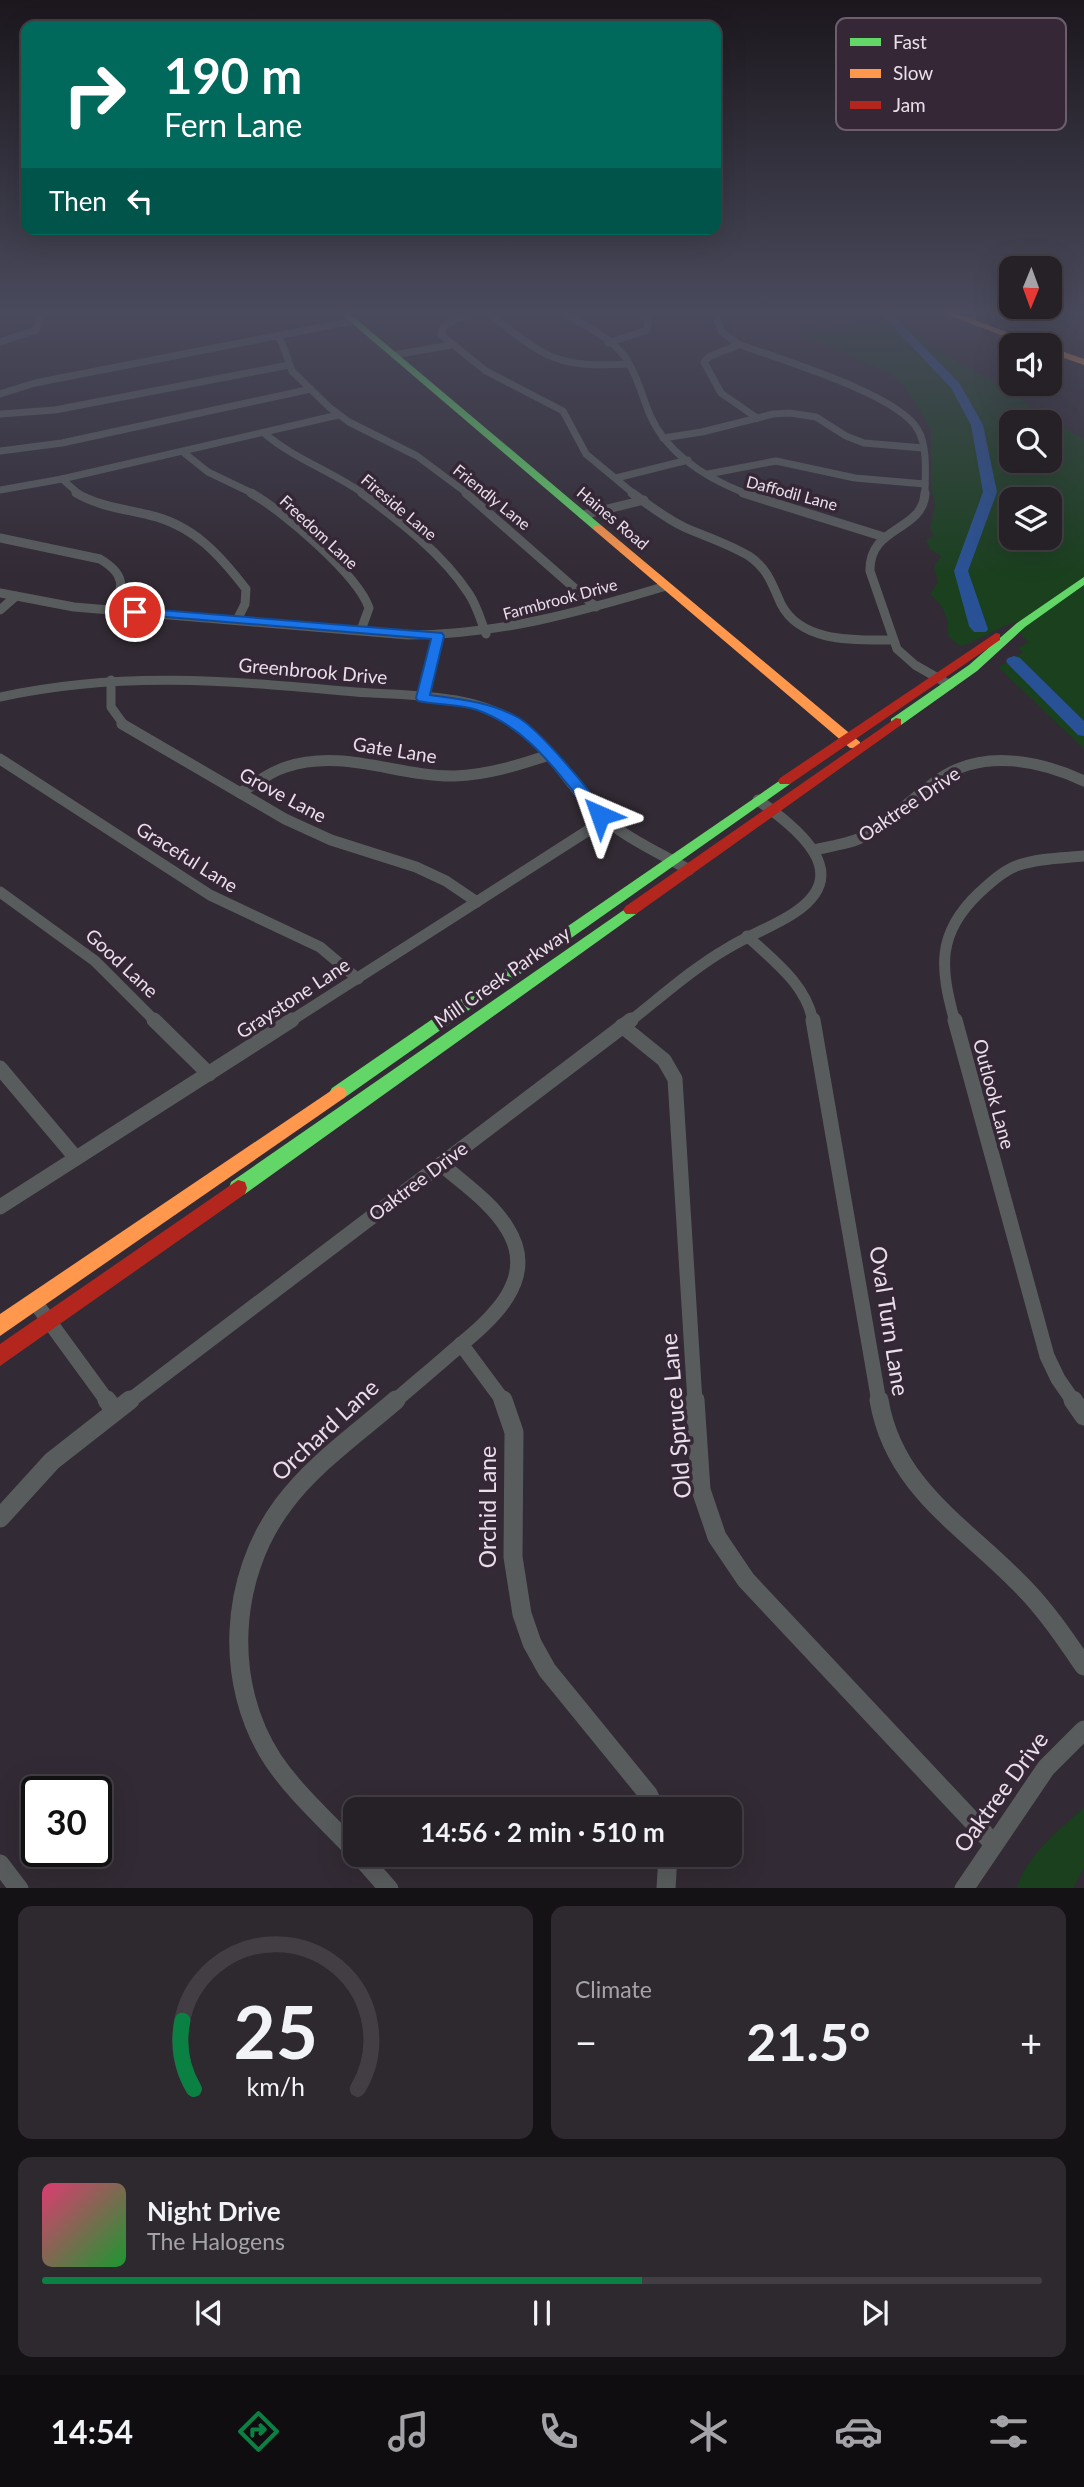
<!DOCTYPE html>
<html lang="en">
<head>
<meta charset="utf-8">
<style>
	:root { --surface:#262027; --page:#2e282f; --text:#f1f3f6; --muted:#a4a3a7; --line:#423e44; --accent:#0b8043 }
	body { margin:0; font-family:Lato,sans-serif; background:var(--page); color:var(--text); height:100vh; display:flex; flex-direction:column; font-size:26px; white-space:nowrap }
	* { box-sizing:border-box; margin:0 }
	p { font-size:23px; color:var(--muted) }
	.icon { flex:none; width:38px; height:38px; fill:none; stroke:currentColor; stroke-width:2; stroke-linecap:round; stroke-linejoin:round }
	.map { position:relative; height:1888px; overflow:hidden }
	.drawer { display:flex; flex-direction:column; gap:18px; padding:18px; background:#151215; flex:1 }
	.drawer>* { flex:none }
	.banner { position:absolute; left:21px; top:21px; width:700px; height:214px; border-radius:14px; box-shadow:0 7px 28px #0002,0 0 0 2px var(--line); background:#00695c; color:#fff; overflow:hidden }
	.needle { width:46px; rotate:181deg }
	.fabs { position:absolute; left:999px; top:256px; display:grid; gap:14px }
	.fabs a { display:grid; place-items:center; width:63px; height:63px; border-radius:14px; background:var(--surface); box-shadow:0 7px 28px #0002,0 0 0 2px var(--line); font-size:35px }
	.speed { position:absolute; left:21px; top:1776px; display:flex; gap:14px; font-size:35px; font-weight:700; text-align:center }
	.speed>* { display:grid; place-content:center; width:91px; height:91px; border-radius:50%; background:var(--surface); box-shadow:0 7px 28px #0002,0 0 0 2px var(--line); line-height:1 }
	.speed .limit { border:4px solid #111; border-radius:10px; background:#fff; color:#111 }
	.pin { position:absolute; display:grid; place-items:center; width:60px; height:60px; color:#fff; margin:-30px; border:4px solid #fff; border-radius:50%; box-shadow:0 2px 7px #0007 }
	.me { position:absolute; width:77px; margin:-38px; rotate:317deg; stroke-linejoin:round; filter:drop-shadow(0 0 5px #0008) }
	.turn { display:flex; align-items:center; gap:24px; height:147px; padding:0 28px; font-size:32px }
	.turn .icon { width:91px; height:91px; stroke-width:2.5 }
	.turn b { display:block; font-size:49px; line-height:60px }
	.then { display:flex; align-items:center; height:66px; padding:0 28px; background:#0003; gap:14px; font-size:26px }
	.big { font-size:52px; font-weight:700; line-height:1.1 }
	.drawer .card { flex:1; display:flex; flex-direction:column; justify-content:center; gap:10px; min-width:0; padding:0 24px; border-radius:14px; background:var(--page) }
	.drawer .dial { align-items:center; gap:0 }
	.dial svg { height:182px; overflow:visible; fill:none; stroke:var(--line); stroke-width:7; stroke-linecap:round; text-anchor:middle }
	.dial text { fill:var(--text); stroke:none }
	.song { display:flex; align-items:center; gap:21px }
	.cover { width:84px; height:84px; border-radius:10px; background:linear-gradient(135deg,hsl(340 70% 55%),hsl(130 70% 35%)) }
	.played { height:7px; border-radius:4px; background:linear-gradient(90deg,var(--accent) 60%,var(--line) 60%) }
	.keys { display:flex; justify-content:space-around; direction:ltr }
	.heat { display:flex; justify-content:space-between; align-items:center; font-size:38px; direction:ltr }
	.drawer .tiles { flex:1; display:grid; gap:18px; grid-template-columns:1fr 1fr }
	.card:last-child { grid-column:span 2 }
	.trip { position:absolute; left:343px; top:1797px; width:399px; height:70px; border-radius:14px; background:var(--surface); box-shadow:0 7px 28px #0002,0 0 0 2px var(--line); font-weight:700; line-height:70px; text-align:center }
	.tab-bar { display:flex; height:112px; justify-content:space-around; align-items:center; background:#0f0d10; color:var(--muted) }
	.tab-bar .icon { width:49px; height:49px }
	.tab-bar .current { color:var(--accent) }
	.tab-bar b { font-size:32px; color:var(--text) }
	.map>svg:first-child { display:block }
	.green { fill:#1a401e; fill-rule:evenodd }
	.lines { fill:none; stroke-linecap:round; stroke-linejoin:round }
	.river { fill:#295296; fill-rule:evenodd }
	.street-far4 { stroke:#595c5d; stroke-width:7 }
	.street-far3 { stroke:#595c5d; stroke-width:9 }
	.street-far2 { stroke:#595c5d; stroke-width:11 }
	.street-far1 { stroke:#595c5d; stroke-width:15 }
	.street { stroke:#595c5d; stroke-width:19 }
	.fast { fill:#63d668; fill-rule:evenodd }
	.slow { fill:#ff974d; fill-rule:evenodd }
	.jam { fill:#b3261e; fill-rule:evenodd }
	.wall { fill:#534b53 }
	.route { fill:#1a73e8; stroke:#114b97; stroke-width:2 }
	.labels { text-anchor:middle; stroke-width:7; stroke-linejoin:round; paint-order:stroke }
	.far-street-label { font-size:16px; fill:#e9dfe9; stroke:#362737 }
	.street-label { font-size:19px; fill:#e9dfe9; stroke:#362737 }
	.near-street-label { font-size:23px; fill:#e9dfe9; stroke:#362737 }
	.key { fill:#362737; stroke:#6c5e6c; stroke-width:2 }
	.key-label { font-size:19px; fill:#e9dfe9 }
</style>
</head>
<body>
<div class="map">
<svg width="1084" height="1889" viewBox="0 0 1084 1889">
	<rect width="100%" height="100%" fill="#322a34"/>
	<g class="green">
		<path d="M862,313H897L894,316L950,358L1006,388L1047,419L1084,439V749L1000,669L999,667L1023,652L1017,648L1029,642C1018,636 1022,631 1024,620C1002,623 983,640 960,646L948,636C949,617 944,607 930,594L938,582L934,566L941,556L930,549L926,540L934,536L930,528L935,505L931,486V429L904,385L888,372L801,334L802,328C809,327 812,329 819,331C835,335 851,327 863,317ZM1012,422H1050V460H1012ZM1012,499H1050V537H1012Z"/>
		<path d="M1084,1807V1868L1073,1888H1017C1026,1855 1060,1830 1084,1807Z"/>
	</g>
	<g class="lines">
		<g class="river">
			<polygon points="880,313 891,313 960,384 983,425 997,492 968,571 988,629 986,632 974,632 969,626 954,571 983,492 971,425 951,388"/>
			<polygon points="1014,656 1020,658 1084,721 1084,736 1078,735 1008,664 1006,661 1008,658"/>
		</g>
		<g class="street-far4">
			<polyline points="479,313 458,318 443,327 441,335 486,371 563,411 586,454 634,494"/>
			<path d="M489,313C545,358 555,368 629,364"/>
			<path d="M564,313C584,326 610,336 625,357C637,374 642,396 650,415C668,456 708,479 747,494"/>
			<path d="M715,313L722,332L738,344C778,359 899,394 918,430C928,447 925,475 925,494"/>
			<polyline points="277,336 282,343 292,371 329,407 349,422 417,456 468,494"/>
			<polyline points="0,342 36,330 39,323 38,313"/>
			<polyline points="608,343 647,330 648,321 640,313"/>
			<polyline points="739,345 710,356 704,362 721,393 757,418"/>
			<polyline points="394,355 451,345"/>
			<polyline points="0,394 35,383 353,321"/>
			<polyline points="0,414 55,410 289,365"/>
			<path d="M264,433C294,459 332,471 364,494"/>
			<polyline points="663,438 702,432 773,414 790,413 816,417 846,436 864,443 923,448"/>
			<polyline points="0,451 62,443 311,389"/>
			<polyline points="183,452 208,472 254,494"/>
			<polyline points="708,474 776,461 855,478 925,484"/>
			<polyline points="616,478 688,460"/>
			<polyline points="62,479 79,494"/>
			<polyline points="0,490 62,479 338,415"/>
		</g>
		<g class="street-far3">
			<path d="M76,493C98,506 124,509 149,515C193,525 219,554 246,589L245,604L237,620"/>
			<path d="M251,493C282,510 358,575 369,608L361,630"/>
			<path d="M362,493C400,521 443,554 469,594C477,606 481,621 486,634"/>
			<polyline points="466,493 596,607"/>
			<path d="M632,493C649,505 666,519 686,528C707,537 729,544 749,556C768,569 772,584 781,604C801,643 855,640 892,640"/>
			<polyline points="743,493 884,537"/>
			<path d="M925,493C923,532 869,525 870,571L897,649L915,665L950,685"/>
			<polyline points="583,515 644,500"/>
			<path d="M0,538L100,559C125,574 126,587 110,610"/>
			<path d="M0,593L74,607L408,635C498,635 580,612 666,586"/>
			<polyline points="0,610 16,596"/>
			<polyline points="111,680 111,707 124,725"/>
			<path d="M0,697C123,670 232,681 355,692C409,696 474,692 520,725"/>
			<polyline points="422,698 438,636"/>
		</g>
		<g class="street-far2">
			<polyline points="122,724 285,819 331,840 416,867 446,881 477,902"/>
			<path d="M518,724C551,747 568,785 597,812C623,837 658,852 689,870"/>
			<polyline points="0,759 210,895 320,947 358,979"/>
			<path d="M240,793C255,784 269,772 286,767C343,748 398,777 455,776C487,775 519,765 549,755"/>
			<path d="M814,850C830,846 852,844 866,835C892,819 914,797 939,779C983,749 1039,760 1084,781"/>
			<polyline points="0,892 95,961 156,1022"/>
			<path d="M747,936C773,960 807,985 813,1022"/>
			<polyline points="289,1022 606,819"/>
			<path d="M629,1022C661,997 693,968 728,948C749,935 773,927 794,913C856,872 796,828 758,800"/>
			<path d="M955,1022C940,968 936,934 979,893C991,882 1004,870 1019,865C1040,858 1063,858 1084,856"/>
		</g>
		<g class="street-far1">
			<polyline points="154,1020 209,1074"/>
			<polyline points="813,1020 879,1402"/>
			<polyline points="955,1020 1047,1356 1058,1379 1074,1402"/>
			<polyline points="622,1026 664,1060 675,1079 695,1402"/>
			<polyline points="0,1068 76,1158"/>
			<polyline points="0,1207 292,1020"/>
			<polyline points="35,1302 108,1402"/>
			<polyline points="461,1344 504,1402"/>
			<polyline points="128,1402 631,1020"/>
			<path d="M394,1402C413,1385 433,1369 452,1352C488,1322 541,1281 507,1228C491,1202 464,1184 441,1164"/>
		</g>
		<g class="street">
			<polyline points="107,1400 115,1411"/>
			<polyline points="503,1400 514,1432 513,1557 522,1614 532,1643 547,1670 648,1794 656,1810"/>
			<polyline points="695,1400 701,1490 717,1537 746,1580 993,1843"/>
			<path d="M879,1400C894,1490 968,1528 1026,1590C1048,1613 1066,1640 1084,1666"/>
			<polyline points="1073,1400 1084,1416"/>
			<polyline points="0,1518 52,1461 130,1400"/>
			<path d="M355,1851C327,1821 296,1794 273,1760C223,1684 229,1577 283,1505C313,1464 358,1433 396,1400"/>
			<polyline points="359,1855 389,1889"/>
			<polyline points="0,1864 19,1889"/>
			<polyline points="666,1889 668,1855"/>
			<polyline points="964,1889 1046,1768 1084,1730"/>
		</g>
		<g class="fast">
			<polygon points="340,313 349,313 602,526 602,530 594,530"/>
			<polygon points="1084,577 1084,585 1025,627 977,671 901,725 891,725 891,719 969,665 1017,623"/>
			<polygon points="785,777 792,781 790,784 344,1098 338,1100 332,1098 329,1093 332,1088"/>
			<polygon points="631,905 636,906 639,910 636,914 245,1194 238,1196 231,1194 229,1188 231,1182"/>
		</g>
		<g class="slow">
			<polygon points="943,313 956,313 1040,345 1027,345"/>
			<polygon points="1050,347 1084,359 1084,365 1050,353"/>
			<polygon points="594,526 602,526 860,742 860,748 850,748 594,530"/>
			<polygon points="338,1086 344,1088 347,1093 344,1098 0,1336 0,1314"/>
		</g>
		<g class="jam">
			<polygon points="996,633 1000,634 1000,640 790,784 780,784 778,781 780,778"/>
			<polygon points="896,718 901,719 901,725 636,914 626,914 623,910 626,906"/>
			<polygon points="238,1180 245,1182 247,1188 245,1194 0,1366 0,1344"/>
		</g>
	</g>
	<polygon class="wall" points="165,313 197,313 193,316"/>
	<linearGradient id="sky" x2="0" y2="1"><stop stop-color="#1c171d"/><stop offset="0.54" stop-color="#494a5c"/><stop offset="1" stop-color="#494a5c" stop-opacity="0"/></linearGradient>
	<rect width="1084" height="578" fill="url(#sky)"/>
	<path class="route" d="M135,608L442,633L444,636L430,695C460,699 491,702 519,718C542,732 591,792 607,815L605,818H595C559,776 531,729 477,710C459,704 437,705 418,701L416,698L431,639L131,614V609Z"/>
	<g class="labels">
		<g class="far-street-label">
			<text transform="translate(792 493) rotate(15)" y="6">Daffodil Lane</text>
			<text transform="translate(492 497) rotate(39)" y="6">Friendly Lane</text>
			<text transform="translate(399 507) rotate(40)" y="6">Fireside Lane</text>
			<text transform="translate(613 518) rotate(40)" y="6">Haines Road</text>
			<text transform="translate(319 532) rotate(43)" y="6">Freedom Lane</text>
			<text transform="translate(560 599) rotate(-15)" y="6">Farmbrook Drive</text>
		</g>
		<g class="street-label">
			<text transform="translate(313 671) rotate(5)" y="7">Greenbrook Drive</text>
			<text transform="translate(395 750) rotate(9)" y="7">Gate Lane</text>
			<text transform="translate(283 795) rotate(28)" y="7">Grove Lane</text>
			<text transform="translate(909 804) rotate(-34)" y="7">Oaktree Drive</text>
			<text transform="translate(187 857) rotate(32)" y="7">Graceful Lane</text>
			<text transform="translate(122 963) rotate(43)" y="7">Good Lane</text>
			<text transform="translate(502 977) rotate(-35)" y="7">Mill Creek Parkway</text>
			<text transform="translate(293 998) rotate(-33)" y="7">Graystone Lane</text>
			<text transform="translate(994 1094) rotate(75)" y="7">Outlook Lane</text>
			<text transform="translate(418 1181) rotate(-37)" y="7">Oaktree Drive</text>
		</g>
		<g class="near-street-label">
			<text transform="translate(889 1321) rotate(81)" y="8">Oval Turn Lane</text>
			<text transform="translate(676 1416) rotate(-95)" y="8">Old Spruce Lane</text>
			<text transform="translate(325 1430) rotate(-43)" y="8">Orchard Lane</text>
			<text transform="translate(488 1507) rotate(-90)" y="8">Orchid Lane</text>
			<text transform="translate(1001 1792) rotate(-54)" y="8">Oaktree Drive</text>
		</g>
	</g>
	<rect x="836" y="18" width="230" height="112" rx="10" class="key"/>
	<rect x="850" y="38" width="31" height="8" fill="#63d668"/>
	<rect x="850" y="69" width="31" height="9" fill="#ff974d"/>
	<rect x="850" y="101" width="31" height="8" fill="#b3261e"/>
	<g class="key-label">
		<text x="893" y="49">Fast</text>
		<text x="893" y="80">Slow</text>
		<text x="893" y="112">Jam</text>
	</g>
</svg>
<div class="fabs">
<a><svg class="needle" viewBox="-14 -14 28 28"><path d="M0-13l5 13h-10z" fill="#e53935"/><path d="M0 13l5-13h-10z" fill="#a4a3a7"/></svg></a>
<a><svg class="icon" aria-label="sound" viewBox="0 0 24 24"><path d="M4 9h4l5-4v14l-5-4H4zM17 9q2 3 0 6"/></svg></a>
<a><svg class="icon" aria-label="search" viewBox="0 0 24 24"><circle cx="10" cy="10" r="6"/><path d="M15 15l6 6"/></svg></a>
<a><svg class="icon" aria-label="layers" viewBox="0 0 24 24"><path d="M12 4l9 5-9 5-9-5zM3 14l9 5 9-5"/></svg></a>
</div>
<div class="speed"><div class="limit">30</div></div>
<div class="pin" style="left:135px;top:612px;background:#d93025"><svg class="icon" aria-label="arrive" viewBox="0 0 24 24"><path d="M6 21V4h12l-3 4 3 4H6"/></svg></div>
<svg class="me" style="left:600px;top:815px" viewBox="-20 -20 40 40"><path d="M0-17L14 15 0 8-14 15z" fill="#1a73e8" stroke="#fff" stroke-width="4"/></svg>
<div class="trip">14:56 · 2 min · 510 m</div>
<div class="banner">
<div class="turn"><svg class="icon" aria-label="right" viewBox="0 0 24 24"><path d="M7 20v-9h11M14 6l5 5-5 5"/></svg><div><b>190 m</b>Fern Lane</div></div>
<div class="then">Then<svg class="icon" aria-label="left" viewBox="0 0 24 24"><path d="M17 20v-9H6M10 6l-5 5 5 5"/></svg></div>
</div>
</div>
<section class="drawer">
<div class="tiles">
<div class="card dial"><svg viewBox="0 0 100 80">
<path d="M14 69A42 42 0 1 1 86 69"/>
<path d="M14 69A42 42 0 0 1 9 39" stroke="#0b8043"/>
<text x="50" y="56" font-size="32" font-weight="700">25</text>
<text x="50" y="72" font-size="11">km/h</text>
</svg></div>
<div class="card"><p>Climate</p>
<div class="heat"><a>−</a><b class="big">21.5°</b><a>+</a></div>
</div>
<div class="card">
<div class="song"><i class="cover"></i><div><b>Night Drive</b><p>The Halogens</p></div></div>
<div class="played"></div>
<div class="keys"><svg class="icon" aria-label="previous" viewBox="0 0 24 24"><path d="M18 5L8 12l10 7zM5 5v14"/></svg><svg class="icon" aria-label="pause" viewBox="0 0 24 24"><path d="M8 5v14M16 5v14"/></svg><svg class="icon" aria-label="next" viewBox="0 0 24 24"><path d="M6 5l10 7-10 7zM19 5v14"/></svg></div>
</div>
</div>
</section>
<nav class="tab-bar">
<b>14:54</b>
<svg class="icon current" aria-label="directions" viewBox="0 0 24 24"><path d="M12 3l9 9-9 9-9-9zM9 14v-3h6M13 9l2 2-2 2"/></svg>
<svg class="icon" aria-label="music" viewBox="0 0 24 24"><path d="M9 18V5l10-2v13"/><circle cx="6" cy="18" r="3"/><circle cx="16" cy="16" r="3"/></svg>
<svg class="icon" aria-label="phone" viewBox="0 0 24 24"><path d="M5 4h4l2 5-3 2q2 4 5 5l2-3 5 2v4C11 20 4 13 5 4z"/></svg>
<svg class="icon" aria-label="climate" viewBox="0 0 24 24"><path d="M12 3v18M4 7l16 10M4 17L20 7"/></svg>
<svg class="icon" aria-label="car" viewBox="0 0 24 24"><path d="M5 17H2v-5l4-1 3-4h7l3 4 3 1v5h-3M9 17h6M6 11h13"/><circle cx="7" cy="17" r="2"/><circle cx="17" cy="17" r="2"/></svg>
<svg class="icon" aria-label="filters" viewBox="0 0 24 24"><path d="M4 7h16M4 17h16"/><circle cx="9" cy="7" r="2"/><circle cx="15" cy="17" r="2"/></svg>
</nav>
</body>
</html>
